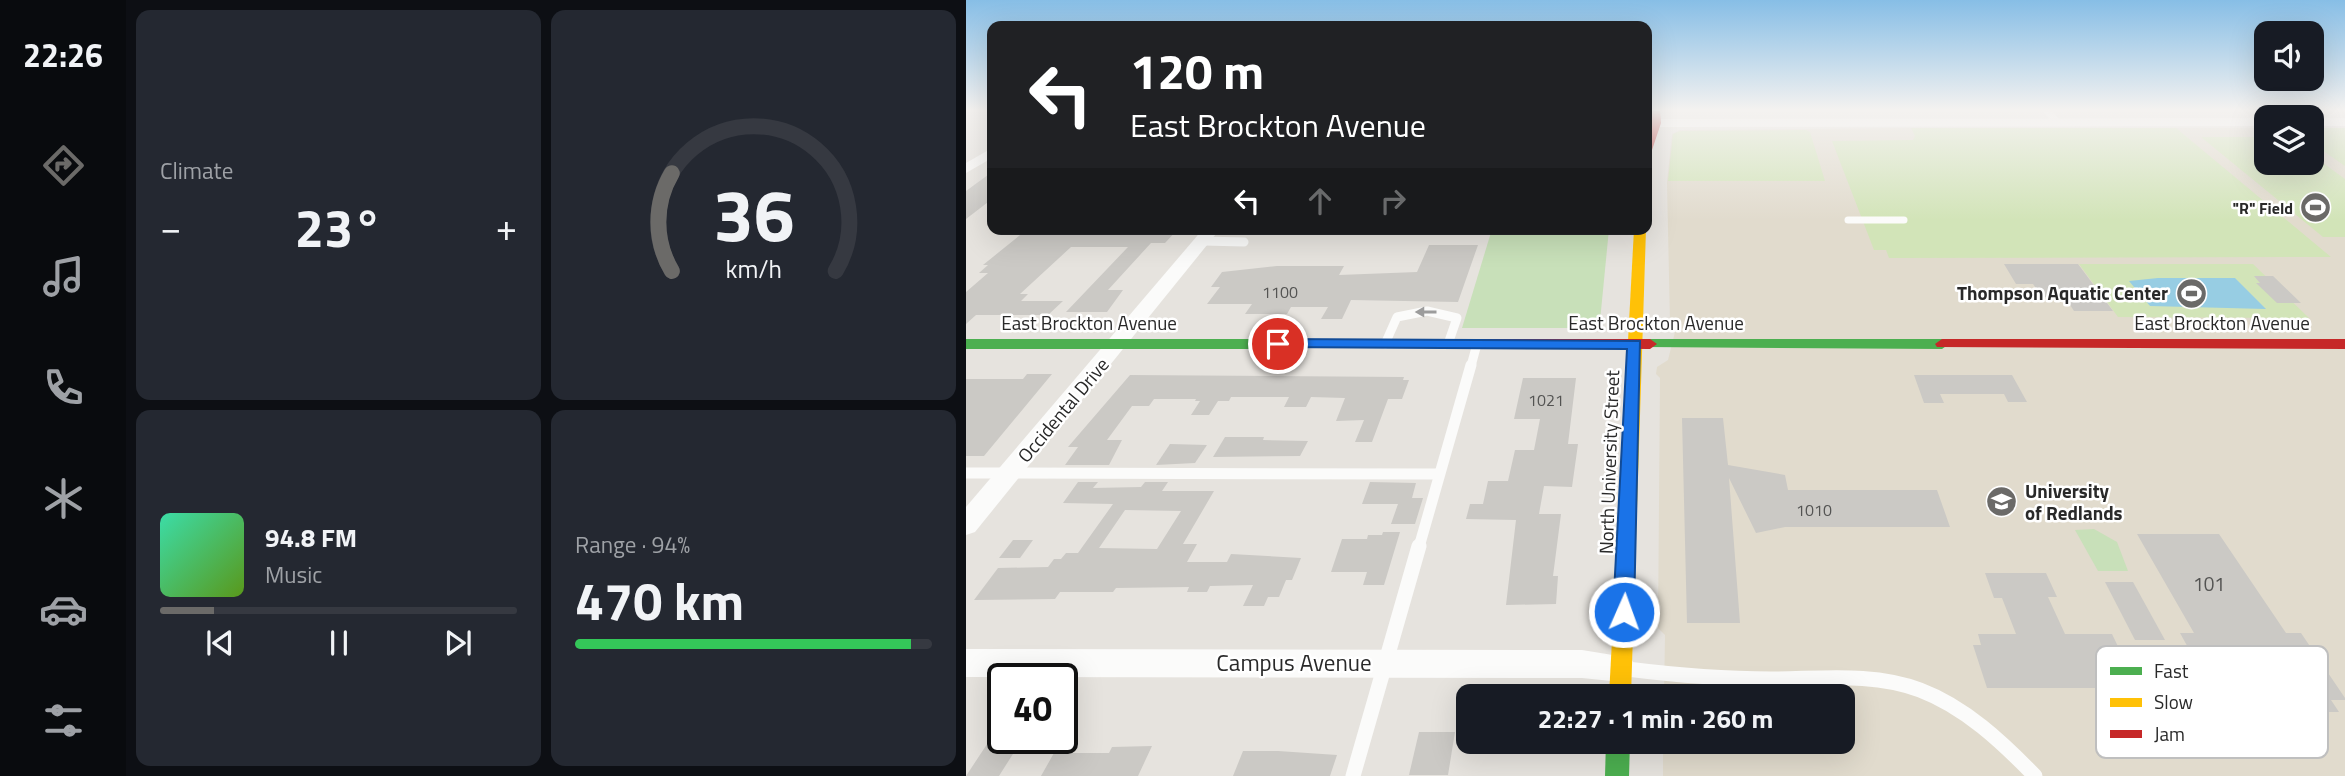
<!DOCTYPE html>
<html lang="en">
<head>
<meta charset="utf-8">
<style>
	:root { --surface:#171b24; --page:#242831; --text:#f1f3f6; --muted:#9ea1a6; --line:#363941; --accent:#6b6a68 }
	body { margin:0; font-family:"Titillium Web",sans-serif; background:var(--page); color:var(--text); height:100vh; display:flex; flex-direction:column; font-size:26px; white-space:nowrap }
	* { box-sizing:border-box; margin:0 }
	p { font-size:23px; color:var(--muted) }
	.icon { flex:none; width:38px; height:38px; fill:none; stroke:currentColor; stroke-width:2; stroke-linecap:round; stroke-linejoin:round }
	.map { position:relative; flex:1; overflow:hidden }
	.details { display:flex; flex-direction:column; gap:10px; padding:10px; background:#0d0f14; width:840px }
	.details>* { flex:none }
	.hud { position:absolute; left:21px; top:21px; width:665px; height:214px; border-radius:14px; box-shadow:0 7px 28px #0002; background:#202124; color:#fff; overflow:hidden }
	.buttons { position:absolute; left:1288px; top:21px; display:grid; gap:14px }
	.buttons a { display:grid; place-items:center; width:70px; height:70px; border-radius:14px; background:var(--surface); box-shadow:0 7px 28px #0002; font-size:35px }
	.speed { position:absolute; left:21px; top:663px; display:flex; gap:14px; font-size:35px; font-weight:700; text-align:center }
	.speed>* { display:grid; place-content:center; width:91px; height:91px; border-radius:50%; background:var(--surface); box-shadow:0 7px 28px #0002; line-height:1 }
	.speed .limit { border:4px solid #111; border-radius:10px; background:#fff; color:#111 }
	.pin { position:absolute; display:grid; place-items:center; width:60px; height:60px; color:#fff; margin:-30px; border:4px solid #fff; border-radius:50%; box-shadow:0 2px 7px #0007 }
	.me { position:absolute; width:77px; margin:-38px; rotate:2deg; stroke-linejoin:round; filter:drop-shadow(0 0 5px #0008) }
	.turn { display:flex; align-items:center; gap:24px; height:147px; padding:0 28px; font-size:32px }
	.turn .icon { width:91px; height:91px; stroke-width:2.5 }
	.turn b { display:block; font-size:49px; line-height:60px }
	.lanes { display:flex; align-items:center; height:66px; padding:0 28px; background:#0003; justify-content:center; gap:35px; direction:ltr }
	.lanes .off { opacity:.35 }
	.big { font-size:52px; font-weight:700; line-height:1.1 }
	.details .card { flex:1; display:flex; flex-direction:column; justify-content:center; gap:10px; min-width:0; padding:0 24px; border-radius:14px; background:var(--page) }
	.details .dial { align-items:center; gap:0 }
	.dial svg { height:182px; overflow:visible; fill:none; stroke:var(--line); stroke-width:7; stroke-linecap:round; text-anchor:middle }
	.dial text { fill:var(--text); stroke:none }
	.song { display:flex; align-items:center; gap:21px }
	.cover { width:84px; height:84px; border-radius:10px; background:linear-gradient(135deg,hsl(160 70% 55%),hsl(90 70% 35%)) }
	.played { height:7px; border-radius:4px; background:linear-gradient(90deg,var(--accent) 15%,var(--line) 15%) }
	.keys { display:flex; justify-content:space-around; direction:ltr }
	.heat { display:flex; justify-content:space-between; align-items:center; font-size:38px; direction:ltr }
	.charge { height:10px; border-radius:5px; background:linear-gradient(90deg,#34c759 94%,var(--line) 0) }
	.details .tiles { flex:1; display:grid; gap:10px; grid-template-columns:repeat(2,1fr) }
	.trip { position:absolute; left:490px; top:684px; width:399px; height:70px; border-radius:14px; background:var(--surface); box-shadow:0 7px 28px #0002; font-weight:700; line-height:70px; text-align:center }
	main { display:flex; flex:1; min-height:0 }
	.dock { display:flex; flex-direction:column; width:126px; justify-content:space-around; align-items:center; background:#090b0e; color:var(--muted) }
	.dock .icon { width:49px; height:49px }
	.dock .current { color:var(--accent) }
	.dock b { font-size:32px; color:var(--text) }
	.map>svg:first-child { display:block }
	.education { fill:#e1dbcd }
	.green { fill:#c8e0b9 }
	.pitch { fill:#d2e4b8 }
	.water { fill:#97cde3 }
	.building { fill:#cbc9c5; fill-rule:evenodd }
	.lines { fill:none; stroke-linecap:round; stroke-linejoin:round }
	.lane-far3 { stroke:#fbfbfa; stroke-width:7 }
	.lane-far2 { stroke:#fbfbfa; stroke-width:9 }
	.lane-far1 { stroke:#fbfbfa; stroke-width:11 }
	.lane { stroke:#fbfbfa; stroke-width:15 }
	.street { fill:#fbfbfa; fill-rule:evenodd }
	.fast { fill:#4caf50; fill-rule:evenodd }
	.slow { fill:#ffc107; fill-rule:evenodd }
	.jam { fill:#c62828; fill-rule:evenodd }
	.oneway { fill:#9c9c9c }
	.route { fill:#1a73e8; stroke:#114b97; stroke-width:2 }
	.labels { text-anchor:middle; stroke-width:5; stroke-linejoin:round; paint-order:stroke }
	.far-poi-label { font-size:16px; font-weight:bold; fill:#292929; stroke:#fff; text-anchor:end }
	.number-label { font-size:16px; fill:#535352 }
	.poi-label { font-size:19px; font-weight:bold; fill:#292929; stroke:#fff; text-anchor:end }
	.street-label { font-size:19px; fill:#292929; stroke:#fff }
	.near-number-label { font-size:19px; fill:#535352 }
	.near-street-label { font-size:23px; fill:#292929; stroke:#fff }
	.key { fill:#fff; stroke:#bfbfbf; stroke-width:2 }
	.key-label { font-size:19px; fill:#292929 }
</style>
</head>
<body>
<main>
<nav class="dock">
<b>22:26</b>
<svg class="icon current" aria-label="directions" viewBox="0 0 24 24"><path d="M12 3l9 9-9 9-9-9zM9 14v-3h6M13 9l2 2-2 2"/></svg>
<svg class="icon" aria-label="music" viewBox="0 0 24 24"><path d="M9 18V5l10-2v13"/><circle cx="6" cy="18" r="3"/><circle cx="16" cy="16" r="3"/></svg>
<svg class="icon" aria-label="phone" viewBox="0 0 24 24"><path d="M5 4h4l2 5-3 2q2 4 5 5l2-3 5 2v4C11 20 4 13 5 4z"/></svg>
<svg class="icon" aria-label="climate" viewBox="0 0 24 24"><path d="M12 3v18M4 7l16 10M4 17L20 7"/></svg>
<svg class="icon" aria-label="car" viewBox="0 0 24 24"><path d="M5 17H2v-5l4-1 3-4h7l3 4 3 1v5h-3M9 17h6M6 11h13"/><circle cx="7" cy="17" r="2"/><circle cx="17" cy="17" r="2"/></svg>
<svg class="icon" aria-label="filters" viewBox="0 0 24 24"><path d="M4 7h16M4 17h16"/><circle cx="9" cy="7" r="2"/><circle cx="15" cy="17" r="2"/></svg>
</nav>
<section class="details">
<div class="tiles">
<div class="card"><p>Climate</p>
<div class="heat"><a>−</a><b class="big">23°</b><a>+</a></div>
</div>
<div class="card dial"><svg viewBox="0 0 100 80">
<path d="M14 69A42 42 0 1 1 86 69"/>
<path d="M14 69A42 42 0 0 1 14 26" stroke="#6b6a68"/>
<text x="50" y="56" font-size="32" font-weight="700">36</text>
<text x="50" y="72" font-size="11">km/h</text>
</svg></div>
<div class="card">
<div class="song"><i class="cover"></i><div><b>94.8 FM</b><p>Music</p></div></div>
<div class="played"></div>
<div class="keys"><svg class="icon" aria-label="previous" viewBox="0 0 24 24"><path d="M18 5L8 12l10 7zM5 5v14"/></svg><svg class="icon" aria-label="pause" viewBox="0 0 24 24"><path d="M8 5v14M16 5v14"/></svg><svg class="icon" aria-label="next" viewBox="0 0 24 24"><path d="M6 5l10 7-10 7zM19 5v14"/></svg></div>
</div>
<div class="card"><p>Range · 94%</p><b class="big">470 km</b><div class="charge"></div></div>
</div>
</section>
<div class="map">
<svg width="1379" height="776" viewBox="0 0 1379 776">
	<rect width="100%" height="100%" fill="#e6e3de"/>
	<polygon class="education" points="945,128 1300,128 1300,163 1346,163 1346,128 1379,128 1379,776 697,776 697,742 877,742 877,696 698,696 699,635 692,628 694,378 690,374 691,367 702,360 710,328 704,323 701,182 706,134 714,130"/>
	<g class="green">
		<polygon points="526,229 643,229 634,321 624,328 496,328"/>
		<polygon points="1128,529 1151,542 1162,571 1132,571 1109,530"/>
	</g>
	<g class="pitch">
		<polygon points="945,128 1210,128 1365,257 923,258 920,250 908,250 866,141 947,140 949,136"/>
		<polygon points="1346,128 1379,128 1379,166 1346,143"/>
		<polygon points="840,130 844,132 859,181 702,181 707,134 714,131"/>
		<polygon points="1235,137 1300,137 1300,163 1346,163 1346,155 1379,179 1379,237 1357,237"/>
		<polygon points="1113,264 1287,264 1343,318 1152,317"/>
	</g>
	<polygon class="water" points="1192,278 1269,278 1300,309 1184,306 1163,281"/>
	<g class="building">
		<polygon points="26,172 26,199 0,219 0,191"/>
		<polygon points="117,229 212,229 199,243 185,243 142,290 157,290 141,312 100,312 162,247 105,247 54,294 62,294 55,301 97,301 82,315 10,315 0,324 0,292 22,273 13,273 22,265 17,265 59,231"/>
		<polygon points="463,245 512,245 492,302 385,300 376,319 355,319 362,307 325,307 321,314 279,314 286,304 241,304 254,287 245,287 256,272 311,266 378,266 373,275 451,272"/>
		<polygon points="1038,264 1112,264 1147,311 1108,311 1099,297 1076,297 1067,284 1050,284"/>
		<polygon points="1288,276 1307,276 1335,303 1311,303 1290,283 1294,283"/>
		<polygon points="61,374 86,374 18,456 0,456 0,379 57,379"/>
		<polygon points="164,375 438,377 437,380 443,380 436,399 422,399 406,442 389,442 398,420 370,421 379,398 345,397 340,407 318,407 323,397 265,397 263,401 252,401 243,415 225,415 234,401 229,401 230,399 188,399 183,406 166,406 141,440 156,440 143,465 99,465 112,447 102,447"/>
		<polygon points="948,375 1046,375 1061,402 1042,402 1038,394 974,394 978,403 958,403"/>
		<polygon points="557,378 610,378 602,444 612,444 606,487 578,486 573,514 595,514 587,576 592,576 590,604 540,605 550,520 500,519 504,504 517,504 522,481 542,481 549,450 568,450 574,419 548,419"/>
		<polygon points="716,418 757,418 762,465 819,475 822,490 971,490 984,527 819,527 790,533 763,478 774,623 721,623"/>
		<polygon points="259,437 298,437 297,440 342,441 334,456 247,457"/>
		<polygon points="204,444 241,445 229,463 190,465"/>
		<path d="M112,482H132L127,488L175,487L179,482H202L196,491H248L217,544H231L221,562H261L265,554L335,558L326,580H320L313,597H302L298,606H277L287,585L244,586L241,592H221L223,587L150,588L147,592H94L89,599L8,600L32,568L82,567L88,559H95L100,553H112L147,504L97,503ZM159,510L215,511L191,549L133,548Z"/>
		<polygon points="404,482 450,483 446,498 457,498 449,524 425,524 432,504 396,504"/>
		<polygon points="417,532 434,532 418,585 397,585 401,572 365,572 376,539 401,539 402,535 416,535"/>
		<polygon points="1171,534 1253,534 1320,633 1335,633 1379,698 1379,700 1365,700 1373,712 1273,712 1267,700 1251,700 1214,633 1228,633"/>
		<polygon points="47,540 67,540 54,558 33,558"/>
		<polygon points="1019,573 1080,573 1091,597 1082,597 1099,634 1146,634 1172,688 1021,688 1007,645 1015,645 1012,634 1050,634 1036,598 1028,598"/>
		<polygon points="1139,582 1167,582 1199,640 1169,640"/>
		<polygon points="37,720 37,738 57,738 33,776 0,776"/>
		<polygon points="453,732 489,732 482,775 443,775"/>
		<polygon points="186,746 172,776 75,776 88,753 143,753 146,747"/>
		<polygon points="277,751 312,751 371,755 364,776 267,776"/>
	</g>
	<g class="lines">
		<g class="lane-far3">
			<polyline points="1081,111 1091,122"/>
			<polyline points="882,220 938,220"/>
		</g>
		<g class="lane-far2">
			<polyline points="237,241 278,242"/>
			<polyline points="419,344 431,317 461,311 491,318 482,344"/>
			<polyline points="505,366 511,344"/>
		</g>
		<g class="lane-far1">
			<polyline points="0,473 473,474"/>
			<polyline points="453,547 505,365"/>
		</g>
		<g class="lane">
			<path d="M661,669C709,675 757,679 805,679C854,679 907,672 954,690C999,707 1036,742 1069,776"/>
			<polyline points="387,776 453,546"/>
		</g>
		<g class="street">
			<polygon points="1300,118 1300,126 690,127 684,123 690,119"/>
			<rect x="1346" y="118" width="33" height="8"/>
			<polygon points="26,148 26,158 0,173 0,163"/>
			<polygon points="237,229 254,229 9,532 0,535 0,507"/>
			<polygon points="0,649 616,650 665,658 670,668 665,678 655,682 616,678 0,677"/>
		</g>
		<g class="fast">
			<polygon points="0,339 339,339 346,344 339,349 0,349"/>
			<polygon points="684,339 976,339 983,344 976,349 679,347 677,344 679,341"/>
			<polygon points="640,742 664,742 663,776 639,776"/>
		</g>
		<polygon class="slow" points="668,229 680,229 665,696 643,696"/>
		<g class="jam">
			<polygon points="684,111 694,111 695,123 686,150 681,153"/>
			<polygon points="339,339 684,339 691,344 684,349 334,347 332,344"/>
			<polygon points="976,339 1379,339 1379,349 971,347 969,344"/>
		</g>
	</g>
	<defs><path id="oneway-solid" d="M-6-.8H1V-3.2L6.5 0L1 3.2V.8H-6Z" transform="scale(1.75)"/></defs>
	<use class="oneway" href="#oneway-solid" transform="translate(460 312) rotate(-180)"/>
	<linearGradient id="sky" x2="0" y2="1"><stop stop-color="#87bee6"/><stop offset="0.5" stop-color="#f4f2f0"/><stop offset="1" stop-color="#f4f2f0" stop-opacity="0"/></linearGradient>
	<rect width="1379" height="220" fill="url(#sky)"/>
	<polygon class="route" points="312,339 674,341 668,612 665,619 658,622 650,619 647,612 661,349 307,347 305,344"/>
	<defs>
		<symbol id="stadium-disc" viewBox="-11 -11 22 22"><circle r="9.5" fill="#6b6a68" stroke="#fff"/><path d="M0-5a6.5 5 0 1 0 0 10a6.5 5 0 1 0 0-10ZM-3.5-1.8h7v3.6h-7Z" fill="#fff"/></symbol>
		<symbol id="university-disc" viewBox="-11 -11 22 22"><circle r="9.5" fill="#6b6a68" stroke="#fff"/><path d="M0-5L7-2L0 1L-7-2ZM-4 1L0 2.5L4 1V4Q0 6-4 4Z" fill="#fff"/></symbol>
	</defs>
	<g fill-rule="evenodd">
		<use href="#stadium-disc" x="1332" y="190" width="35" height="35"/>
		<use href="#stadium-disc" x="1208" y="276" width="35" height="35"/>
		<use href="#university-disc" x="1018" y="484" width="35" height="35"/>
	</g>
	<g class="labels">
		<g class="far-poi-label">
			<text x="1327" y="214">"R" Field</text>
		</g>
		<g class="number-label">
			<text x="314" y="298">1100</text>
			<text x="580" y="406">1021</text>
			<text x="848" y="516">1010</text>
		</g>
		<g class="poi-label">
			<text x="1202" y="300">Thompson Aquatic Center</text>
			<text x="1059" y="498" text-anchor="start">University<tspan x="1059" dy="22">of Redlands</tspan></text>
		</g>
		<g class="street-label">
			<text x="123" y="330">East Brockton Avenue</text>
			<text x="690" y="330">East Brockton Avenue</text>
			<text x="1256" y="330">East Brockton Avenue</text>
			<text transform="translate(97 410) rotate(-50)" y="7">Occidental Drive</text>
			<text transform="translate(643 462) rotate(-88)" y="7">North University Street</text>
		</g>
		<g class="near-number-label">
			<text x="1243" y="591">101</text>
		</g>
		<g class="near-street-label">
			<text x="328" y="671">Campus Avenue</text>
		</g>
	</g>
	<rect x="1130" y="646" width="232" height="112" rx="10" class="key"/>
	<rect x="1144" y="667" width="32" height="8" fill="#4caf50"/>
	<rect x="1144" y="698" width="32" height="9" fill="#ffc107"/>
	<rect x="1144" y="730" width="32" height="8" fill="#c62828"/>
	<g class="key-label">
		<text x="1188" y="678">Fast</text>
		<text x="1188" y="709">Slow</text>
		<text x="1188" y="741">Jam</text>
	</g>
</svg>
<div class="buttons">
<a><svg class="icon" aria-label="sound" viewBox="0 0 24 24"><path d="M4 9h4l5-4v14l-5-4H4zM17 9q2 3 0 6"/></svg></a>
<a><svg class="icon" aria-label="layers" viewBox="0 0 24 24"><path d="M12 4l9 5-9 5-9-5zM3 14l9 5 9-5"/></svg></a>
</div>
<div class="speed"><div class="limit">40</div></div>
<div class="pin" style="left:312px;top:344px;background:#d93025"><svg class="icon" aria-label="arrive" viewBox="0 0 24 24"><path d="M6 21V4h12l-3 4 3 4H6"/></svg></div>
<svg class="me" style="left:658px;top:612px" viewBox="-20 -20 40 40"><circle r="17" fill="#1a73e8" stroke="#fff" stroke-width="3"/><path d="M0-11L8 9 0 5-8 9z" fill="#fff"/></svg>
<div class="trip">22:27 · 1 min · 260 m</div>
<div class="hud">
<div class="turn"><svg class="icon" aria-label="left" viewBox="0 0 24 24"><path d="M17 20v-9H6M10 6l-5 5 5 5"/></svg><div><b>120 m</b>East Brockton Avenue</div></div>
<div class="lanes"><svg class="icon" aria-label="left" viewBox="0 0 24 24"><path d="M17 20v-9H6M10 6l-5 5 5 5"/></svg><svg class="icon off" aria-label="ahead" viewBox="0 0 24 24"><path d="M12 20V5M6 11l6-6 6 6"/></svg><svg class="icon off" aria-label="right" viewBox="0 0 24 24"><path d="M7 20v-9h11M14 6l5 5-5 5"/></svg></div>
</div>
</div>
</main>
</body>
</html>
